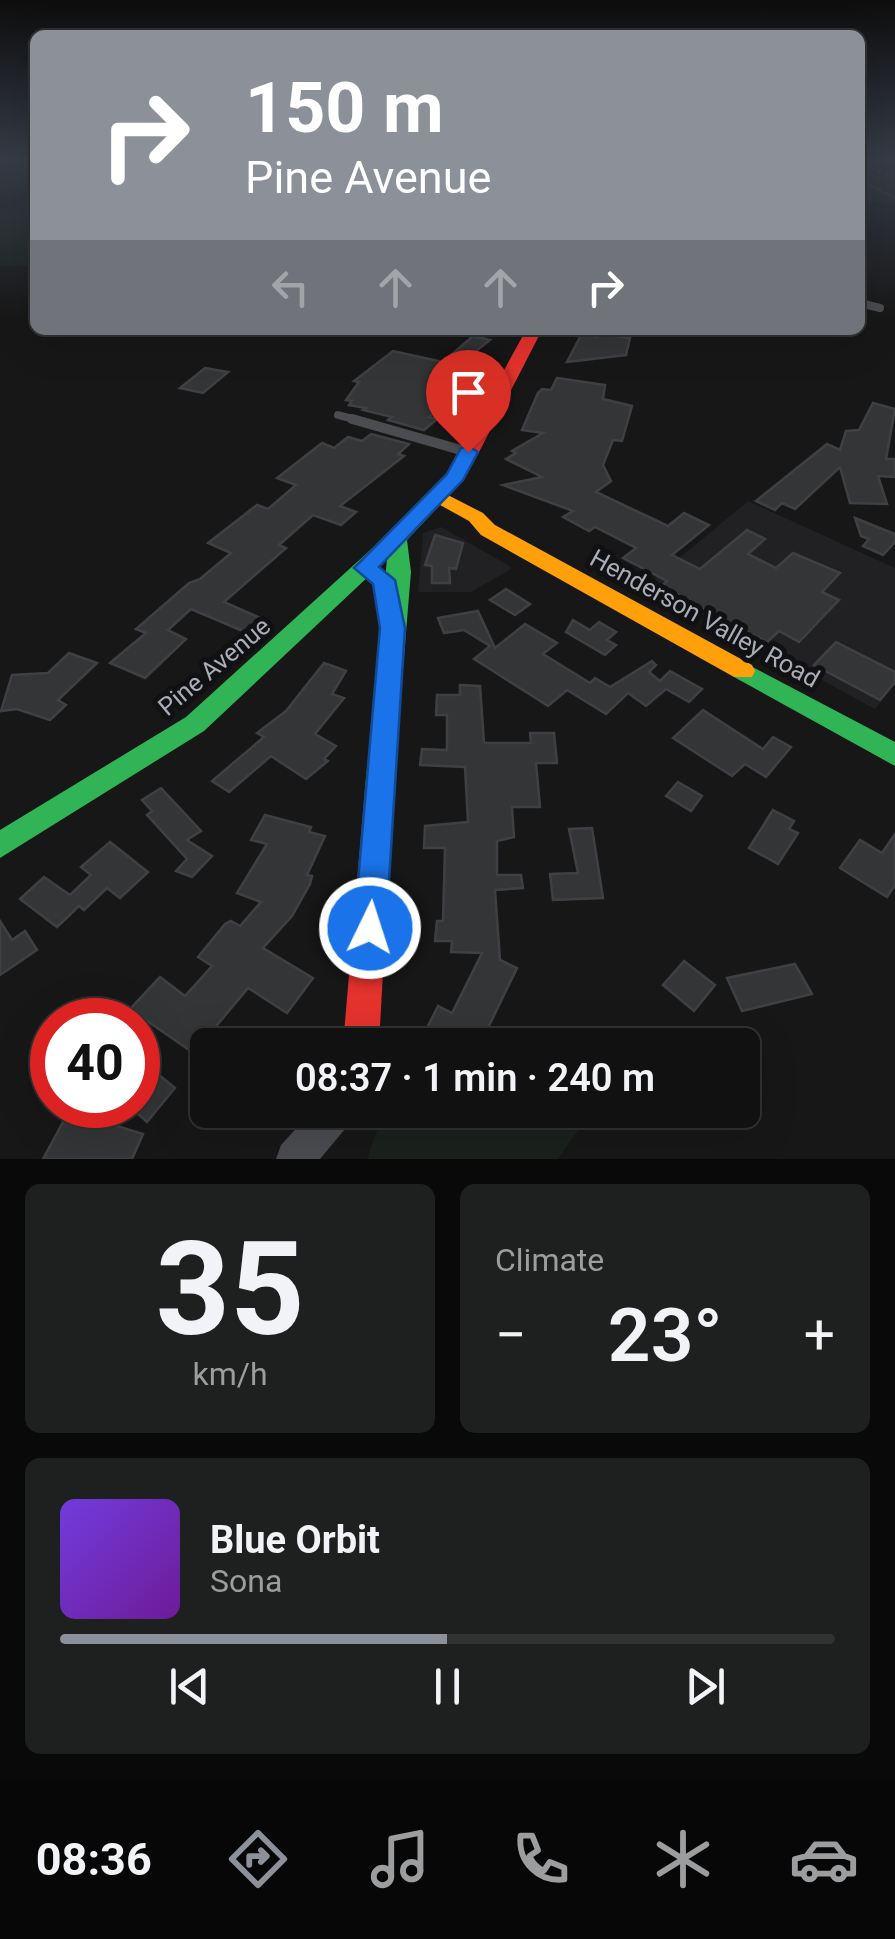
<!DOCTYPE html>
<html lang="en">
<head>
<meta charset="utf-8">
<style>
	:root { --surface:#111; --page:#1e1f1f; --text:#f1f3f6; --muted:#9c9d9f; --line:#303131; --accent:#8c9099 }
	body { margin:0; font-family:Roboto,sans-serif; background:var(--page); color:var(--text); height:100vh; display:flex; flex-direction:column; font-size:38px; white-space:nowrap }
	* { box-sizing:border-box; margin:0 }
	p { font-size:32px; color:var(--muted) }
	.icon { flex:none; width:55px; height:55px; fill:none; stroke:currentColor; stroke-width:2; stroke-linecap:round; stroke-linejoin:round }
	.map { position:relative; height:1159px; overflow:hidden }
	.sheet { display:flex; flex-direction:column; gap:25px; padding:25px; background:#090909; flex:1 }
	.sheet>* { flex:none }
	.top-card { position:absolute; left:30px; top:30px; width:835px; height:305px; border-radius:15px; box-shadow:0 10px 40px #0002,0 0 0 2px var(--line); background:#8c9099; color:#fff; overflow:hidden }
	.speed { position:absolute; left:30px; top:998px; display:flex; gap:20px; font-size:50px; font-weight:700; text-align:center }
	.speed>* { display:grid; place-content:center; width:130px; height:130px; border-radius:50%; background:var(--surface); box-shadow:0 10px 40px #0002,0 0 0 2px var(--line); line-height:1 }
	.speed .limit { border:15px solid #d22; background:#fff; color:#111 }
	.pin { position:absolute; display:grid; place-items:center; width:85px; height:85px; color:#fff; margin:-102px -42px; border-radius:50% 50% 50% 0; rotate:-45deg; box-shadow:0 0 10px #0007 }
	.pin .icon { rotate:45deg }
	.me { position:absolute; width:110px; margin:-55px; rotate:4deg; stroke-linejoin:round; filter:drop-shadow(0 0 8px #0008) }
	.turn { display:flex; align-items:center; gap:35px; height:210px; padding:0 50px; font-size:45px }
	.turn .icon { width:130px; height:130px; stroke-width:2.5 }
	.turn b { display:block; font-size:70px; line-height:85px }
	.lanes { display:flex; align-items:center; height:95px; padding:0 50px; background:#0003; justify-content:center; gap:50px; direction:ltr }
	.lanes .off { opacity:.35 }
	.big { font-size:75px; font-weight:600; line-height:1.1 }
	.sheet .card { flex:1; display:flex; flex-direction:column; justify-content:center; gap:15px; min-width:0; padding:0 35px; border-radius:15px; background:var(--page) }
	.sheet .dial { align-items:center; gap:0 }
	.dial b { font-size:130px; line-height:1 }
	.song { display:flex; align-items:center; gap:30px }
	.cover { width:120px; height:120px; border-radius:15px; background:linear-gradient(135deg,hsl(260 70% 55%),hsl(280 70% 35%)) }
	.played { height:10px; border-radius:5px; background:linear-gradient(90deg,var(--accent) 50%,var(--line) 50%) }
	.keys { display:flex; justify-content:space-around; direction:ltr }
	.heat { display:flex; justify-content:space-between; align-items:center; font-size:55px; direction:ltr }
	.sheet .tiles { flex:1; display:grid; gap:25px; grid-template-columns:1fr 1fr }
	.card:last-child { grid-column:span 2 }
	.trip { position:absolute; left:190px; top:1028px; width:570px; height:100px; border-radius:15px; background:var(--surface); box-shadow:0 10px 40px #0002,0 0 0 2px var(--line); font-weight:600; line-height:100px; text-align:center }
	.tabs { display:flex; height:160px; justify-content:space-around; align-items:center; background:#070707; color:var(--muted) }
	.tabs .icon { width:70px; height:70px }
	.tabs .on { color:var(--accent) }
	.tabs b { font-size:45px; color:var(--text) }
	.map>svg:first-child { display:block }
	.built { fill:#212124 }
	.green { fill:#1b211c }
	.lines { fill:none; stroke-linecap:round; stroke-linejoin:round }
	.stream { stroke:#2a3239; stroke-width:2.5 }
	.building { fill:#343537; stroke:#3f4043; stroke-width:2.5 }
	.path { stroke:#4d4e52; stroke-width:2.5; stroke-dasharray:2.5 4; stroke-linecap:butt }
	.lane-far1 { stroke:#4b4c50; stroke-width:8 }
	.lane { stroke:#4b4c50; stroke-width:10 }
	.street { fill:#4b4c50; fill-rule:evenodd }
	.fast { fill:#30b455; fill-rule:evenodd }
	.slow { fill:#ff9f0a; fill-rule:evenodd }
	.jam { fill:#e5322d; fill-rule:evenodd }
	.route { fill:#1a73e8; stroke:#114b97; stroke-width:2.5 }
	.labels { text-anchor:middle; stroke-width:10; stroke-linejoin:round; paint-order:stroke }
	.street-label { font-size:25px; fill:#a8adb8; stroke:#111113 }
</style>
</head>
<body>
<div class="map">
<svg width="895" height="1159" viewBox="0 0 895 1159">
	<rect width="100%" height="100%" fill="#171717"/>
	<g class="built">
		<polygon points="748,501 895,568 895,684 875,709 647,585"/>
		<polygon points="441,527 513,568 471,592 418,592 423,533"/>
	</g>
	<g class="green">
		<polygon points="860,164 895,175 895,204 860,200"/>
		<polygon points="35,203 35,266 0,266 0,209"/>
		<polygon points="384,1110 550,1110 582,1125 558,1159 367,1159"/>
	</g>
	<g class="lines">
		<polyline class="stream" points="860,180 895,198"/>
	</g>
	<g class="building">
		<polygon points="599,334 630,338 626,355 567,362 581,335 597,337"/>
		<polygon points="473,336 490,340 451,371 466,375 449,390 457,392 429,417 437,419 424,430 388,420 392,417 363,410 366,408 349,405 352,401 346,400 359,382 354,381 393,351 443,362"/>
		<polygon points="205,368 228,372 203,393 180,388"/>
		<polygon points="557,378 605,385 603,399 632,406 622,441 613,440 603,465 611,481 596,492 668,526 684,513 709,525 672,555 700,569 747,530 765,539 748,554 776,568 793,553 840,573 822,592 839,600 799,642 779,631 767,642 662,586 667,581 623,558 636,548 595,527 589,531 563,517 573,511 503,485 542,477 506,459 516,453 512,451 543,433 522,430 538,393 542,389 551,390"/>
		<polygon points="873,403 895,409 886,459 895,459 895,477 878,476 887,504 850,503 840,467 795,509 782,503 775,510 756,501 827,444 840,450 846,431 859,430"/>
		<polygon points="371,434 409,444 398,454 404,456 340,506 356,512 341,525 313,515 279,545 286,548 224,602 260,618 245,632 191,609 168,630 186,639 145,678 110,663 146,633 136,629 189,583 200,579 231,553 208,543 257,505 268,509 296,485 277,478 322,443 334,448 348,437 362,441"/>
		<polygon points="855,518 895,534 895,542 883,555 863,546 869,539 861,536"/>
		<polygon points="435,535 463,543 456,569 449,568 450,583 432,583 432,566 425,565"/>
		<polygon points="506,589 530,604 515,615 490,600"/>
		<polygon points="478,611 495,648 525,624 557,643 543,654 590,683 595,678 610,687 652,661 656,665 649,672 660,681 670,671 702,689 689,702 666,689 646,706 628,693 606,714 567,690 548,706 474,659 490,646 464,630 444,633 438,618"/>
		<polygon points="573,620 590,630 599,622 616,632 607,640 616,645 605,655 566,632"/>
		<polygon points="836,642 895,672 895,682 880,700 814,665"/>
		<polygon points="69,653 97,663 58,700 66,705 50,720 17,709 1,711 12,675 48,673"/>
		<polygon points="324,663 346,671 332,694 344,698 315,734 336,746 324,759 328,761 306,779 271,756 229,792 212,781 264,737 257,733 286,711"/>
		<polygon points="460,685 480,686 484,743 531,743 530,733 554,733 557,763 536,763 540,807 512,807 514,837 497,841 497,875 521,875 523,888 495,890 500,960 517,968 487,1030 517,1045 449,1045 425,1032 438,1006 452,1013 482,953 451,952 452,941 435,941 437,921 443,921 445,848 424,848 425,826 468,822 465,767 420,765 422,749 447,750 447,715 436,715 437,695 460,695"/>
		<polygon points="703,710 763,749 773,737 791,747 766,777 745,764 732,776 673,738"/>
		<polygon points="678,782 702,796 691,811 666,796"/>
		<polygon points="161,788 201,831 187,840 212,856 192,877 176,871 187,859 147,815 152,811 142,800"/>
		<polygon points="773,810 794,821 789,829 798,833 778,864 749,848"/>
		<polygon points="265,815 311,827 309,832 325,836 307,875 312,876 310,884 292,916 263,948 313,978 287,1013 248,988 208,1036 208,1063 130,1009 160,977 185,996 212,966 198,957 225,924 231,921 240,926 261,902 237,893 267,844 251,840"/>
		<polygon points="592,828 603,898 553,900 550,874 578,873 569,829"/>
		<polygon points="895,834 895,885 887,897 840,868 860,840 882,853"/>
		<polygon points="110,842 148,872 120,898 107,888 84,910 79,906 57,927 20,899 44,877 70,895 91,875 81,867"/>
		<polygon points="0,921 12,940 25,931 37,950 0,975"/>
		<polygon points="684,961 715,985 694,1011 663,985"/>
		<polygon points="795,964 812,994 742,1011 727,978"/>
		<polygon points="138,1058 175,1088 147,1122 138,1114"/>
		<polygon points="69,1111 143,1134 132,1159 43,1159"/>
	</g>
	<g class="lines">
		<polyline class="path" points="860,165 895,177"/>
		<g class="lane-far1">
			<polyline points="860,303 880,308"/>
			<polyline points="338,415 361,421"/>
		</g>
		<polyline class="lane" points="352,419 468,452"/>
		<polygon class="street" points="313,1110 355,1110 350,1123 320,1159 276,1159 281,1145"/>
		<g class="fast">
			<polygon points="468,448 478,454 463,480 407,540 411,572 393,789 389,797 379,800 369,797 365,789 387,559 204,731 0,858 0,830 186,717 388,534 448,473 461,450"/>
			<polygon points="743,662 895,742 895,766 734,677 731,671 734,665"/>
		</g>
		<polygon class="slow" points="438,490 483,513 495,525 752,665 755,671 752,677 734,677 481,535 469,521 431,500 428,496 431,492"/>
		<g class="jam">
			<polygon points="526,330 542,330 478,454 475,458 461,458 458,454"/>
			<polygon points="379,778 389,781 393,789 379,1045 343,1045 365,789 369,781"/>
		</g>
	</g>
	<linearGradient id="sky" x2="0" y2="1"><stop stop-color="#0d0d0d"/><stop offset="0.5" stop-color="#363c47"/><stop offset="1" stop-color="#363c47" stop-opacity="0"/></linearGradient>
	<rect width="895" height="321" fill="url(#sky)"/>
	<polygon class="route" points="468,446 478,452 463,480 379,567 395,580 405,628 386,928 381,939 370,943 358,939 354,928 380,628 373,584 354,568 447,474 461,448"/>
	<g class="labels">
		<g class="street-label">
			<text transform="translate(705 618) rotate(29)" y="9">Henderson Valley Road</text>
			<text transform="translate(214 666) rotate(-40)" y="9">Pine Avenue</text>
		</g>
	</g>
</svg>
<div class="speed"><div class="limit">40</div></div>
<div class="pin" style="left:468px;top:452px;background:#d93025"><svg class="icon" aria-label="arrive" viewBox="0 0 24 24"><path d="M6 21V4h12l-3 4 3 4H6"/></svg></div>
<svg class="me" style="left:370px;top:928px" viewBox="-20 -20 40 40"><circle r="17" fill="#1a73e8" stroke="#fff" stroke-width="3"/><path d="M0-11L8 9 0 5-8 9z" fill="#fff"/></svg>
<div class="trip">08:37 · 1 min · 240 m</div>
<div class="top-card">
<div class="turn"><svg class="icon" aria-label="right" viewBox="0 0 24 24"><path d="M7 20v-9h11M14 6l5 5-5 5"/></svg><div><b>150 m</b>Pine Avenue</div></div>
<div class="lanes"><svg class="icon off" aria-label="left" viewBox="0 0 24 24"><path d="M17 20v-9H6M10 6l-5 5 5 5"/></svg><svg class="icon off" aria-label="ahead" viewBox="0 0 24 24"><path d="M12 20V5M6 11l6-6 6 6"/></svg><svg class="icon off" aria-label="ahead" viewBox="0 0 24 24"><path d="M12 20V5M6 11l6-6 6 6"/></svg><svg class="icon" aria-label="right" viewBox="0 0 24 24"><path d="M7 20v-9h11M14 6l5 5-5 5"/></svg></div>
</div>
</div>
<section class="sheet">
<div class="tiles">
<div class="card dial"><b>35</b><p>km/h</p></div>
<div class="card"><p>Climate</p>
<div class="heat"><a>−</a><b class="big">23°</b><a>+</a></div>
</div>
<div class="card">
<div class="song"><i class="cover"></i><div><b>Blue Orbit</b><p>Sona</p></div></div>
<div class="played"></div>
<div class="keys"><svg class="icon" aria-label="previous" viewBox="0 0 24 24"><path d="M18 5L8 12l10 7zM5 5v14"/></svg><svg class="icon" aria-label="pause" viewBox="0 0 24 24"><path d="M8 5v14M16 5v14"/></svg><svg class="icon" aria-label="next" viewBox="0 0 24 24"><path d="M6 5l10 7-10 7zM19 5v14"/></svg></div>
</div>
</div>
</section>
<nav class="tabs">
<b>08:36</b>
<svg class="icon on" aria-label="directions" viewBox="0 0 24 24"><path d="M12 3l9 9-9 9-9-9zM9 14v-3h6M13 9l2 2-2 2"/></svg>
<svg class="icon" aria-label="music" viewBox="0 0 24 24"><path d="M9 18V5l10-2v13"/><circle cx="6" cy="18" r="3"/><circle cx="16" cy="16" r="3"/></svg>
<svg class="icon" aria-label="phone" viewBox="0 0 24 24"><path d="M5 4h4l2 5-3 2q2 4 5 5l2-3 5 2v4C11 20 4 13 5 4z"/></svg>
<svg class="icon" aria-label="climate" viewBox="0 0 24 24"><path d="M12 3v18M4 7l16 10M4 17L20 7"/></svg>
<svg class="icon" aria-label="car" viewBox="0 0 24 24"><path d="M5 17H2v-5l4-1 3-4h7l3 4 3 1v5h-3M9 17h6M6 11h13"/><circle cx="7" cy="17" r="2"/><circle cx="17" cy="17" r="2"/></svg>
</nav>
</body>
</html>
